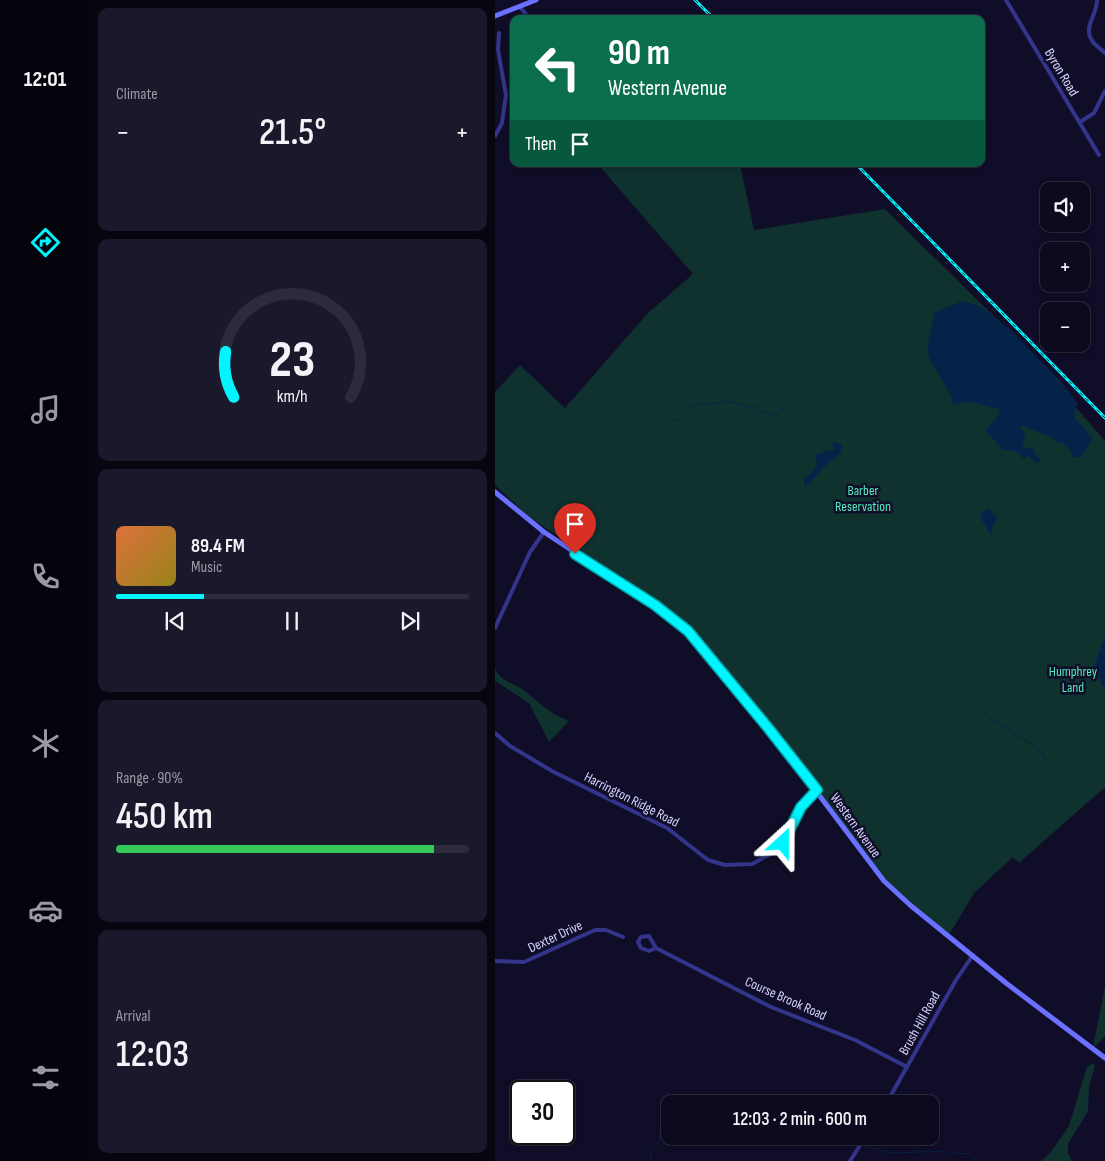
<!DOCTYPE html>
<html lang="en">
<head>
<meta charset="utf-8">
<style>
	:root { --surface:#0c0a1e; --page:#1a182b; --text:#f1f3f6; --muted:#9a9aa4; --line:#2c2b3c; --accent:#00f5fe }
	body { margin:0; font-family:"Sofia Sans Condensed",sans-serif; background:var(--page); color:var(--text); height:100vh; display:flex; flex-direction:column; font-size:19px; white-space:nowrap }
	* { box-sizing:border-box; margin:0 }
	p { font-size:16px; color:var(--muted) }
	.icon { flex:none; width:28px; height:28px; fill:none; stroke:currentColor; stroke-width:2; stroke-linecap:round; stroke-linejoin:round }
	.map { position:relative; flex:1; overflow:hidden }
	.sheet { display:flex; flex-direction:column; gap:8px; padding:8px; background:#070610; width:405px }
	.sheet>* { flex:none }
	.top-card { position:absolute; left:15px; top:15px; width:475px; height:152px; border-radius:10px; box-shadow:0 2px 8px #0003,0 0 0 1px var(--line); background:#0b6e4f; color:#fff; overflow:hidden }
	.buttons { position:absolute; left:545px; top:182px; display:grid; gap:10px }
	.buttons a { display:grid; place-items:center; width:50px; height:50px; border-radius:10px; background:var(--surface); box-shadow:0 2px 8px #0003,0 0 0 1px var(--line); font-size:25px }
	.speed { position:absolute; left:15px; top:1080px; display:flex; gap:10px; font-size:25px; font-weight:700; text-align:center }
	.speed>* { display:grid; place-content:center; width:65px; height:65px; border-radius:50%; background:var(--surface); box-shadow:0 2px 8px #0003,0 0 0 1px var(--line); line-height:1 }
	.speed .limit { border:2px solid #111; border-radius:8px; background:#fff; color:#111 }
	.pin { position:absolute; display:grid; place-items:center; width:42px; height:42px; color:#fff; margin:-51px -21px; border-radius:50% 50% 50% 0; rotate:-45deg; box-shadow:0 0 5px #0007 }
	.pin .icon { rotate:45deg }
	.me { position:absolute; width:55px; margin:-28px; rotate:24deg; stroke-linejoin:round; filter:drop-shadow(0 0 4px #0008) }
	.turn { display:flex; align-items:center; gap:18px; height:105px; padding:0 15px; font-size:22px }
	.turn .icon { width:65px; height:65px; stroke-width:2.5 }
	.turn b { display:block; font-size:35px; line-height:42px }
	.then { display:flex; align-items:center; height:48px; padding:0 15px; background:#0003; gap:10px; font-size:19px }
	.big { font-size:38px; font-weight:600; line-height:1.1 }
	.sheet .tile { flex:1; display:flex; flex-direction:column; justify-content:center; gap:8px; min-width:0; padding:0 18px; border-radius:10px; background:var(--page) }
	.sheet .dial { align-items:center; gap:0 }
	.dial svg { height:130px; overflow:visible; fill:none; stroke:var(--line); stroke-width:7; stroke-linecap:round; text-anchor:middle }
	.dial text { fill:var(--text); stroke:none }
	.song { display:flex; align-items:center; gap:15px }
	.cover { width:60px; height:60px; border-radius:8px; background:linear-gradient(135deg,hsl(20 70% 55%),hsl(50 70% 35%)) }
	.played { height:5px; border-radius:2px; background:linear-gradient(90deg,var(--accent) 25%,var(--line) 25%) }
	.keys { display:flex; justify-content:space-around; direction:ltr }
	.heat { display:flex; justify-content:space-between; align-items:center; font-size:28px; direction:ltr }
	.charge { height:8px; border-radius:4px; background:linear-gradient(90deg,#34c759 90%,var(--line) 0) }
	.trip { position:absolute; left:166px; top:1095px; width:278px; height:50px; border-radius:10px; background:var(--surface); box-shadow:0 2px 8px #0003,0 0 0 1px var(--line); font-weight:600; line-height:50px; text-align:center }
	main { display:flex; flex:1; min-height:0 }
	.tabs { display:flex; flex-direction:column; width:90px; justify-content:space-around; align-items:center; background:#05040c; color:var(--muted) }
	.tabs .icon { width:35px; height:35px }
	.tabs .selected { color:var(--accent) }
	.tabs b { font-size:22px; color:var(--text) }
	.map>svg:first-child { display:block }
	.green { fill:#0f322f }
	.water { fill:#052249 }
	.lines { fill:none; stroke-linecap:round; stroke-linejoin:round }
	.stream { stroke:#052249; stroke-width:1 }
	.street { stroke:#33358b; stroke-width:4 }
	.secondary { stroke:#6a70ff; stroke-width:5 }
	.rail-casing { stroke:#00f5fe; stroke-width:3 }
	.rail { stroke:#100d28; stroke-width:1; stroke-dasharray:4; stroke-linecap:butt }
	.route-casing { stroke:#009fa5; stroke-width:12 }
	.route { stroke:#00f5fe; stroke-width:9 }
	.labels { text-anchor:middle; stroke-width:5; stroke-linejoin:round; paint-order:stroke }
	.street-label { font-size:14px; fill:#d6d3ff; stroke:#100d28 }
	.park-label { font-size:14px; fill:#53ecbc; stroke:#100d28 }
</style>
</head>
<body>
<main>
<nav class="tabs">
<b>12:01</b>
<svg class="icon selected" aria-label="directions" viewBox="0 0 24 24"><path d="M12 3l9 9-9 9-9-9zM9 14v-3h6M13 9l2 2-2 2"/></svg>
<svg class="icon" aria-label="music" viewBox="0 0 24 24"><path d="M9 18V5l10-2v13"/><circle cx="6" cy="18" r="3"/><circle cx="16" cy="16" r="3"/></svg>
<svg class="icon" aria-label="phone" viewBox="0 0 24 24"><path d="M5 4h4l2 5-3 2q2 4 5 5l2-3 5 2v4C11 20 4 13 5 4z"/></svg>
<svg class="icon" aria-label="climate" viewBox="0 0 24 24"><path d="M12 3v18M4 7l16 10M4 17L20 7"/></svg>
<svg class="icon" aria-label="car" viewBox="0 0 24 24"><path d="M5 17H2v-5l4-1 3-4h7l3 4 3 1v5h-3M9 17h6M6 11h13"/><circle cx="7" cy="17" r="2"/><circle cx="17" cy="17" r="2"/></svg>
<svg class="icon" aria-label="filters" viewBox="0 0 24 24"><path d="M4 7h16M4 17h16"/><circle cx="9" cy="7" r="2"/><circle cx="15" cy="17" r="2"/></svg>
</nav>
<section class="sheet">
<div class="tile"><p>Climate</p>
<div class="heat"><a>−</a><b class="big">21.5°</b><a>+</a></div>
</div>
<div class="tile dial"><svg viewBox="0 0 100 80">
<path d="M14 69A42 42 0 1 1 86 69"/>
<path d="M14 69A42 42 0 0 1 9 41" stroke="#00f5fe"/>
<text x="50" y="56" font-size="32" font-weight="700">23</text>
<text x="50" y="72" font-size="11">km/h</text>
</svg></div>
<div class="tile">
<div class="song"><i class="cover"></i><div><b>89.4 FM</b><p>Music</p></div></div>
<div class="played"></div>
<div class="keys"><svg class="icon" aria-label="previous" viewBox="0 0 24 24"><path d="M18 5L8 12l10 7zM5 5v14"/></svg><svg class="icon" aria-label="pause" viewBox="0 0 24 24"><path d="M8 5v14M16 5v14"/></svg><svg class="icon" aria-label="next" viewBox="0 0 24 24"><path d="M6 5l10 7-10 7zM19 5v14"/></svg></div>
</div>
<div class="tile"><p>Range · 90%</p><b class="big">450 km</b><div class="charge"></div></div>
<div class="tile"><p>Arrival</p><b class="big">12:03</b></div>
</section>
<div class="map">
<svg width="610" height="1161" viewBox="0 0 610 1161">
	<rect width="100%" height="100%" fill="#100d28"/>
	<g class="green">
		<polygon points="116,164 245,164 259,230 390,209 519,336 610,441 610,787 524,863 518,857 479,893 454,935 389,881 343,818 193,631 156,599 33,516 0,485 0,392 25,365 70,408 152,314 198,274 106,168"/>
		<path d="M0,668C6,683 21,683 31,692C49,706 52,712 74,721L54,742L34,703L0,681Z"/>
		<polygon points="610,987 610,1036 598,1048"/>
		<polygon points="598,1063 600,1066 594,1086 593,1111 573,1144 573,1153 577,1161 546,1161 556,1152 574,1126 592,1067"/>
	</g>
	<g class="water">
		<path d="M467,301L485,306L515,329L569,385L583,404L580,409L579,417L598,438L585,458L578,457L576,451L567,442L563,443L556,437L528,426L524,428L531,434L527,443L531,448L539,449L541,457L546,458L545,463H541L534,456L528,459C524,451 517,450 508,450L490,430L502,418L505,409C486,407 479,397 458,406C456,386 441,375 434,357C430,345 439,326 439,313Z"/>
		<path d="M340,442L347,445L345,454L333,463L310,488L309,479C318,471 325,468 320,455L330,452L332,448L333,452L340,449L337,444Z"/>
		<polygon points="494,509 502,518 496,531 498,535 496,535 485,517 488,511"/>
		<polygon points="610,637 610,687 606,685 607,679 599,678 597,672"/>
	</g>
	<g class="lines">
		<g class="stream">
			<polyline points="140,385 176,420 181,421 195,407 205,403 213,405 229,401 262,408 267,413 270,411 280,417 288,408"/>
			<polyline points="484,710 519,734 538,744 549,756 551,762 575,787"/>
			<polyline points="283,1136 289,1142 318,1145 322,1136"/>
			<polyline points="348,1136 356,1142 362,1142"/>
			<path d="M162,1146C168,1135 160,1130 174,1121"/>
			<polyline points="373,1147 397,1153 449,1151"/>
			<polyline points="454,1153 475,1154 481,1161"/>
			<polyline points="154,1161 158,1150"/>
		</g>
		<g class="street">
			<polyline points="511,0 604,155"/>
			<path d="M602,0C602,16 587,27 598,42C601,46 606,49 610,53"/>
			<polyline points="24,6 35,19"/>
			<polyline points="585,122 599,113 610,91"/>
			<polyline points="0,136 7,123 11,95 3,50 4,33"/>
			<polyline points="0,628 35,552 49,532"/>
			<polyline points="0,733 15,746 57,771 172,828 213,860 230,865 257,864 281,851 293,836 305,807 321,791"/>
			<polyline points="161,948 154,951 146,948 143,942 146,937 154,936 161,948 276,1007 360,1040 412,1067"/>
			<polyline points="0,961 29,962 100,930 111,930 128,937"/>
			<polyline points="391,1104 461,980 478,955"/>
			<polyline points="355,1161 371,1136"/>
		</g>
		<g class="secondary">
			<polyline points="0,16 41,0"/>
			<polyline points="0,492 49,532 180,619 193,631 274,729 389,881 415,905 511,983 610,1058"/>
		</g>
		<defs>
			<g id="rail">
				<polyline points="200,0 219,19"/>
				<polyline points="361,164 610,418"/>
			</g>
		</defs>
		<use href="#rail" class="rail-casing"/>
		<use href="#rail" class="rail"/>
	</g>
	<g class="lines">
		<defs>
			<polyline id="route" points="80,554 160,605 193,631 274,729 322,790 306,807 288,843"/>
		</defs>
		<use href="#route" class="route-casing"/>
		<use href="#route" class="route"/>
	</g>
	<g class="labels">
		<g class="street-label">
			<text transform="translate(567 72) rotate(59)" y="5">Byron Road</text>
			<text transform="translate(137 799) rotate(27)" y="5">Harrington Ridge Road</text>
			<text transform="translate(361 825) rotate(54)" y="5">Western Avenue</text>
			<text transform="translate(60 936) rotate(-25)" y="5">Dexter Drive</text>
			<text transform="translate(291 998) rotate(24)" y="5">Course Brook Road</text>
			<text transform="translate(424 1023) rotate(-61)" y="5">Brush Hill Road</text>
		</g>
		<g class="park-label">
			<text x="368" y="495">Barber<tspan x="368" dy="16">Reservation</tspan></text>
			<text x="578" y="676">Humphrey<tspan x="578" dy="16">Land</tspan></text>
		</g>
	</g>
</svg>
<div class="buttons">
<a><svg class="icon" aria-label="sound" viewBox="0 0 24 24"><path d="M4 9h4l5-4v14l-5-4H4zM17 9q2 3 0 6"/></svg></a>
<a>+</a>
<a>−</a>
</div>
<div class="speed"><div class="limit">30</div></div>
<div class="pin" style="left:80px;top:554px;background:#d93025"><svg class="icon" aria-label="arrive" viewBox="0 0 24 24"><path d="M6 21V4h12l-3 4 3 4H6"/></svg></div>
<svg class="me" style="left:288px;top:843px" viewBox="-20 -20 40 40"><path d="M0-17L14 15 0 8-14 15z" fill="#00f5fe" stroke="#fff" stroke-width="4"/></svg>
<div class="trip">12:03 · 2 min · 600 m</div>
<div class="top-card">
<div class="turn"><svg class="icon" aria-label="left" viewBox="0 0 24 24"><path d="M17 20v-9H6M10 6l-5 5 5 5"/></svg><div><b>90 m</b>Western Avenue</div></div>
<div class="then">Then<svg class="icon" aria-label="arrive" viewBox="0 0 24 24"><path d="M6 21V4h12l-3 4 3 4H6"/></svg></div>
</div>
</div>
</main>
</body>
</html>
